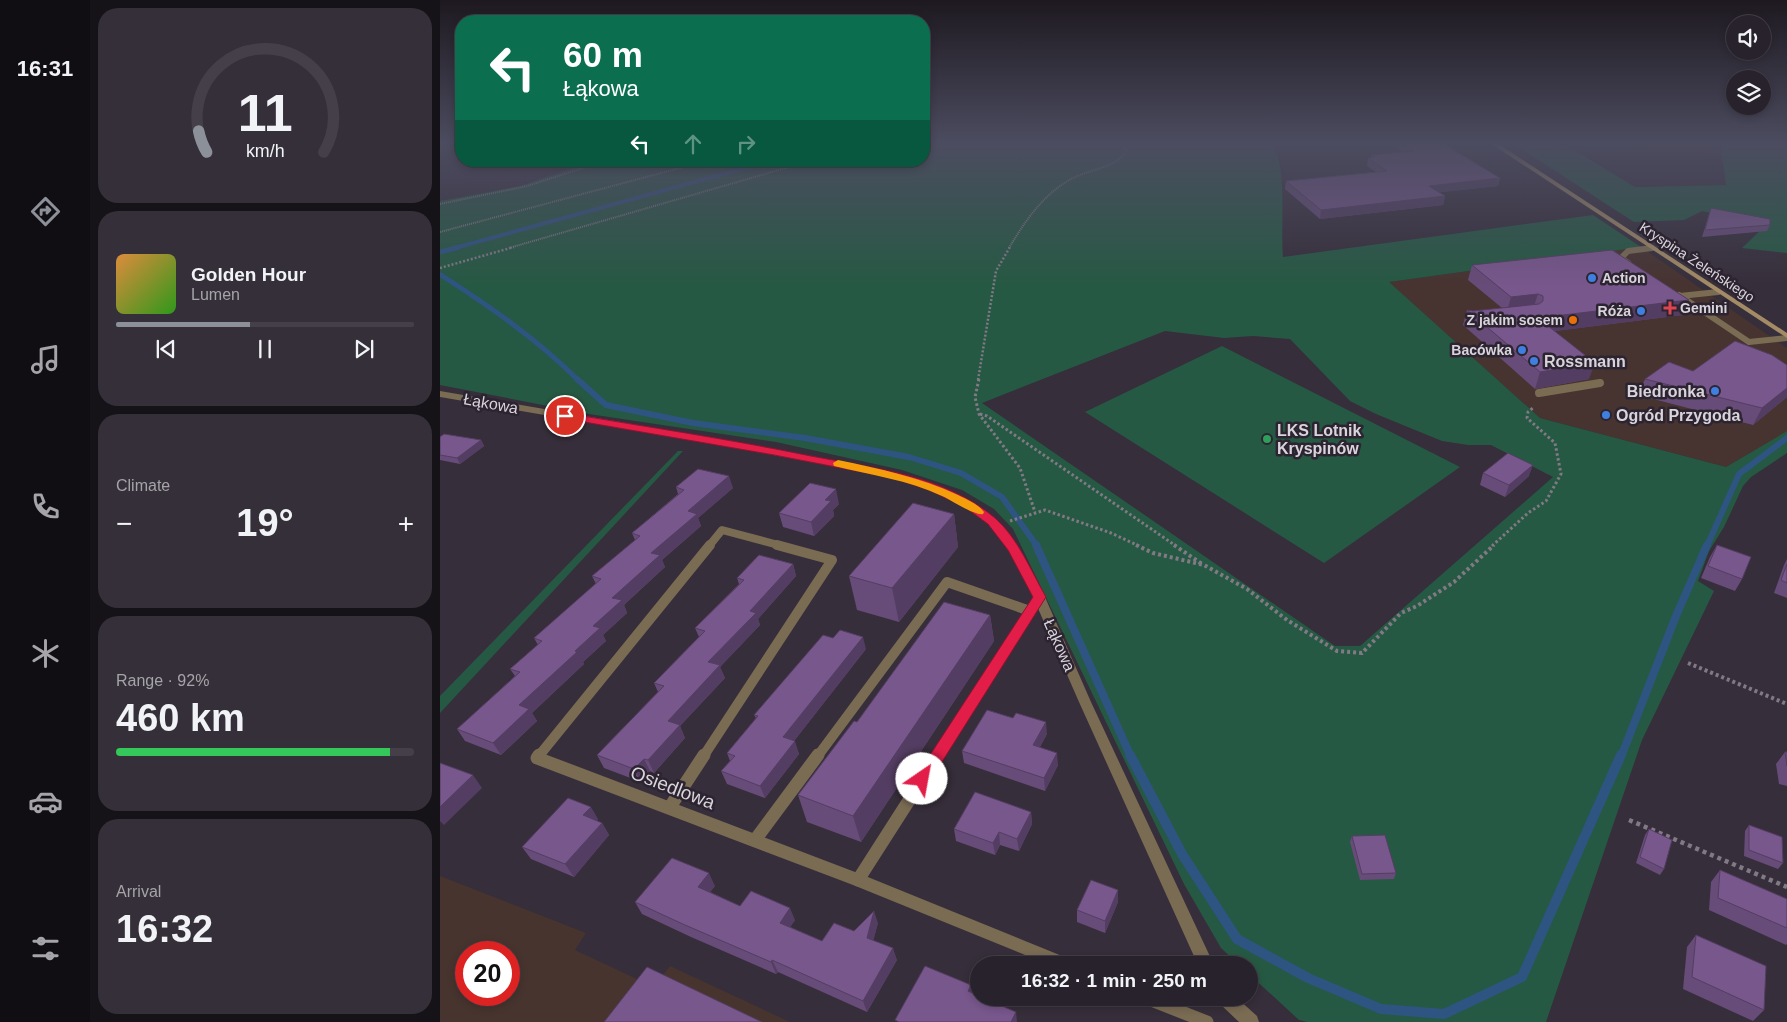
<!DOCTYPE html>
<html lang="en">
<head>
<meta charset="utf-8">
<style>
	:root { --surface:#28222c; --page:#342f38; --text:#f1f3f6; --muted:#a5a4a9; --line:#443f48; --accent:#8c9099 }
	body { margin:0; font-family:Helvetica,sans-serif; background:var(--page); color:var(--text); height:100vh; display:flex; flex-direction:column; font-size:19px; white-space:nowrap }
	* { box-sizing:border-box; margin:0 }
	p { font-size:16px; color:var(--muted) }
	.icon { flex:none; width:28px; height:28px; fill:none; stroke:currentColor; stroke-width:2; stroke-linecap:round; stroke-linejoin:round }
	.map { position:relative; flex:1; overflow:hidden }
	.details { display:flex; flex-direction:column; gap:8px; padding:8px; background:#161318; width:350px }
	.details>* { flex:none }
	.top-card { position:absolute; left:15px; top:15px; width:475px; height:152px; border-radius:20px; box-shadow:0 2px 8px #0003,0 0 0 1px var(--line); background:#0b6e4f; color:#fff; overflow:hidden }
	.fabs { position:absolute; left:1286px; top:15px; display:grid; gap:10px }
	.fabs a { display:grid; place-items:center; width:45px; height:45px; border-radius:50%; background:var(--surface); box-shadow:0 2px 8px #0003,0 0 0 1px var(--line); font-size:25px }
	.speed { position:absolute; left:15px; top:941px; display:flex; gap:10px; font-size:25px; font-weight:700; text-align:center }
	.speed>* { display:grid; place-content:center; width:65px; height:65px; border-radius:50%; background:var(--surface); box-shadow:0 2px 8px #0003,0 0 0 1px var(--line); line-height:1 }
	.speed .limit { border:8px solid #d22; background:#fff; color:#111 }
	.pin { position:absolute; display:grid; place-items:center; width:42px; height:42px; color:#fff; margin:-21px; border:2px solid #fff; border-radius:50%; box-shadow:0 1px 5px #0007 }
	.me { position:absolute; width:55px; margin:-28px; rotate:33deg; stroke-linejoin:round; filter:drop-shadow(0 0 4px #0008) }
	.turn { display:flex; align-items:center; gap:18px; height:105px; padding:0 25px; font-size:22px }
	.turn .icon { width:65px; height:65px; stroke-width:2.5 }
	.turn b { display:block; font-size:35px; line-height:42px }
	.lanes { display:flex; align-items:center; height:48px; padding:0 25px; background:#0003; justify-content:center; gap:25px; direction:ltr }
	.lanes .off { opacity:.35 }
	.big { font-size:38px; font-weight:800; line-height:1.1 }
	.details .card { flex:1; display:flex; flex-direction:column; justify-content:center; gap:8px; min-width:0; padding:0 18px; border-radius:20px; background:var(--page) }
	.details .dial { align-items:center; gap:0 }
	.dial svg { height:130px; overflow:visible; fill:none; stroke:var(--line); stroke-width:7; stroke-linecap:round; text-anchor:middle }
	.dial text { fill:var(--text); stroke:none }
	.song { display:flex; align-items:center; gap:15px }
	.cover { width:60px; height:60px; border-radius:8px; background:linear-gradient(135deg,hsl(30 70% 55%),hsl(110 70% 35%)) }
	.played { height:5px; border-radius:2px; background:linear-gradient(90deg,var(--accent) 45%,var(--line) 45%) }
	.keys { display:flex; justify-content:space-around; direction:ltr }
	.heat { display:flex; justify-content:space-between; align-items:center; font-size:28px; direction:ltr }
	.charge { height:8px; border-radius:4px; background:linear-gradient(90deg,#34c759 92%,var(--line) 0) }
	.trip { position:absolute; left:530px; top:956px; width:288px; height:50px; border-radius:25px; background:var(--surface); box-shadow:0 2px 8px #0003,0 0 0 1px var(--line); font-weight:800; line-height:50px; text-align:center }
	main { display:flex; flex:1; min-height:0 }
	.dock { display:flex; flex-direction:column; width:90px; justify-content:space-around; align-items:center; background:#100e12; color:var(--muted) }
	.dock .icon { width:35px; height:35px }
	.dock .on { color:var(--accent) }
	.dock b { font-size:22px; color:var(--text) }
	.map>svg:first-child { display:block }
	.commercial { fill:#473330 }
	.industrial { fill:#47342e; fill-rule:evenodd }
	.green { fill:#265943; fill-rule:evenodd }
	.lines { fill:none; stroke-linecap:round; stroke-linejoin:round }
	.stream-far4 { stroke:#2e5482; stroke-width:4 }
	.stream-far3 { stroke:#2e5482; stroke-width:5 }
	.stream-far2 { stroke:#2e5482; stroke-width:6 }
	.stream-far1 { stroke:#2e5482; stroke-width:8 }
	.stream { stroke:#2e5482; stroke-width:10 }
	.path-far4 { stroke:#817a85; stroke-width:2; stroke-dasharray:1 1; stroke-linecap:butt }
	.path-far3 { stroke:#817a85; stroke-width:2.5; stroke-dasharray:2 2; stroke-linecap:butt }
	.path-far2 { stroke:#817a85; stroke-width:3; stroke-dasharray:2.5 2.5; stroke-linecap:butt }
	.path-far1 { stroke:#817a85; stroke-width:4; stroke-dasharray:3 3; stroke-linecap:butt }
	.path { stroke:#817a85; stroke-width:4.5; stroke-dasharray:4 4; stroke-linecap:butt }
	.service-far3 { stroke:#7a6b53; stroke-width:6 }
	.service-far2 { stroke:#7a6b53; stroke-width:8 }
	.service-far1 { stroke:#7a6b53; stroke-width:10 }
	.service { stroke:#7a6b53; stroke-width:13 }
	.minor { fill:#7a6b53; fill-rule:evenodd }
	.secondary { fill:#a38b65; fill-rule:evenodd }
	.wall { fill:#674b78 }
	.shaded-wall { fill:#543d62 }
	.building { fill:#78578c; stroke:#543d62 }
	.route { fill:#e11d48; stroke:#92132f }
	.slow { fill:#f59e0b }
	.shop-dot { fill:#3f7fe0; stroke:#2c2430; stroke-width:2 }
	.health-dot { fill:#e0444e; stroke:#2c2430; stroke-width:2 }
	.food-dot { fill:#e8710a; stroke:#2c2430; stroke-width:2 }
	.leisure-dot { fill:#2e9e5b; stroke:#2c2430; stroke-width:2 }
	.labels { text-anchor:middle; stroke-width:5; stroke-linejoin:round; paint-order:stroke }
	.far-street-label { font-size:14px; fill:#d9d4dc; stroke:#2c2430 }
	.far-poi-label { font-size:14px; font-weight:bold; fill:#d9d4dc; stroke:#2c2430; text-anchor:end }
	.poi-label { font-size:16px; font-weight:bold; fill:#d9d4dc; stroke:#2c2430; text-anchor:start }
	.street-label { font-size:16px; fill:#d9d4dc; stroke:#2c2430 }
	.near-street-label { font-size:19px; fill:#d9d4dc; stroke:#2c2430 }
</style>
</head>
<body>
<main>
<nav class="dock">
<b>16:31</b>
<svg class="icon on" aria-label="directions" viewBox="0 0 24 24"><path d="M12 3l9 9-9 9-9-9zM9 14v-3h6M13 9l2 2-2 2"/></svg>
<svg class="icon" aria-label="music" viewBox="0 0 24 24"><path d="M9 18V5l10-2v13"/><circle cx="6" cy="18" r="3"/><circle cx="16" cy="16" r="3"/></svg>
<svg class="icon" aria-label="phone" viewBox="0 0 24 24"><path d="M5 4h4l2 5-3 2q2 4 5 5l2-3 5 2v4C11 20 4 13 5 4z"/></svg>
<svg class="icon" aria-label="climate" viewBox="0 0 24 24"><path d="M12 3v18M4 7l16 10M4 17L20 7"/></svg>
<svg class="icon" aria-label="car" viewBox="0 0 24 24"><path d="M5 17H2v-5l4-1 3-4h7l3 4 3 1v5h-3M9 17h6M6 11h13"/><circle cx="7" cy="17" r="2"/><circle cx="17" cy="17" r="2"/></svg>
<svg class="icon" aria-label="filters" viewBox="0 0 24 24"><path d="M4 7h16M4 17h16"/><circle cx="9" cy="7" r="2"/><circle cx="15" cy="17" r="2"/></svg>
</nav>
<section class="details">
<div class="card dial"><svg viewBox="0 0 100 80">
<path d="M14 69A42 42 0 1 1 86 69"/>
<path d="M14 69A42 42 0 0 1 9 56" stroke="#8c9099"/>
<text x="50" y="56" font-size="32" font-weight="700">11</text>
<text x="50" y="72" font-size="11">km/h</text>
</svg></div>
<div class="card">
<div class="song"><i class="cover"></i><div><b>Golden Hour</b><p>Lumen</p></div></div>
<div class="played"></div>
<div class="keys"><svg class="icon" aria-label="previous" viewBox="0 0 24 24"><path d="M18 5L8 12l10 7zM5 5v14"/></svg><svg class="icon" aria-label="pause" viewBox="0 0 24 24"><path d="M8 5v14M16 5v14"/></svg><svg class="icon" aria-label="next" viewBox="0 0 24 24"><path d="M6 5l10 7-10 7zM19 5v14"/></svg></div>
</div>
<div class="card"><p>Climate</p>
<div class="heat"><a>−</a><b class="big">19°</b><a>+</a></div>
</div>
<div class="card"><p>Range · 92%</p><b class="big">460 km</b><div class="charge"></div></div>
<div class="card"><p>Arrival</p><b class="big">16:32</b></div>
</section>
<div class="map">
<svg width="1347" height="1022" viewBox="0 0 1347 1022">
	<rect width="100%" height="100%" fill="#362e3a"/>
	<polygon class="commercial" points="1201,247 1347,348 1347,431 1286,467 1100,418 948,282"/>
	<g class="industrial">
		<polygon points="1137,143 1280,143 1282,155 1146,146"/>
		<path d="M0,876L146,933L135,950L214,987L230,966L350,1022H0ZM26,952H69V995H26Z"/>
	</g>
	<g class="green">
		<path d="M484,143H833C848,175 840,222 843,257L1153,215L1201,247L949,282L1100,418L1286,467L1347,431V453L1311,477L1303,486L1284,527L1269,551L1258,581L1274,591L1202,740L1106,1022H867L859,1020L809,974V965H799L781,948L744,884L573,529L554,509L522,490L462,470L336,442L149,414L0,385V201L80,186L135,167L67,164L72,161H484ZM725,331L784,338L813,336L850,339L910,401L936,414L1002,441L1028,445H1051L1113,477L920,646H895L542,403Z"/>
		<polygon points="1072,143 1126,145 1195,187 1286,185 1280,143 1347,143 1347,253 1302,248 1327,224 1262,211 1244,220 1194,222"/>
		<polygon points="782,346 1020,467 884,563 645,412"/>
		<polygon points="238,451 243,451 0,713 0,696"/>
	</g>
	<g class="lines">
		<polyline class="stream-far4" points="15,248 331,161"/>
		<g class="stream-far3">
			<polyline points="0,252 19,247"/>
			<path d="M1,275C49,306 97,339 138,380"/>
		</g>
		<g class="stream-far2">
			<polyline points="137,379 166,405 253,423 365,438 469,457 521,473 562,497 597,546"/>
			<polyline points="1267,546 1299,474 1347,438"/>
		</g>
		<g class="stream-far1">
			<polyline points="596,545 691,757"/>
			<polyline points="1181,757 1236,616 1267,545"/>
		</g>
		<polyline class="stream" points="690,755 742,854 797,939 868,978 941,1009 1004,1014 1082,977 1181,755"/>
		<g class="path-far4">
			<polyline points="0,204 87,186 165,161"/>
			<polyline points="0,232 266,161"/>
			<polyline points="69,248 370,161"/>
			<path d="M569,248C585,221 604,193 633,178C651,169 675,168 687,151L679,143"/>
		</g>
		<g class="path-far3">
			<polyline points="0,268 74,247"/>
			<polyline points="538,380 556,271 570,247"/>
		</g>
		<g class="path-far2">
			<polyline points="539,379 535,397 539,414 580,468 595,512"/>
			<polyline points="540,414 547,416 736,546"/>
			<polyline points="570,521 605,510 671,533 699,546"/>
			<polyline points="1052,546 1088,513 1106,501 1121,474 1115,443 1087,418 1088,412 1094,407"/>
		</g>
		<g class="path-far1">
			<polyline points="696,545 713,553 764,565 807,589 847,620 897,651 922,653 961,613 977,606 1014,582 1054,545"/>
			<polyline points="734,545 762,564"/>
			<polyline points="1248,663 1347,704"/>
		</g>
		<polyline class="path" points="1189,820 1347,887"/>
		<g class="service-far3">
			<polyline points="1188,263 1181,258 1188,251 1212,248"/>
			<polyline points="1239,295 1309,342 1347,338"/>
			<polyline points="1240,296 1278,292"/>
		</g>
		<g class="service-far2">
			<polyline points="1099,393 1160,383"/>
			<polyline points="269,546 282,530 342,546"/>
		</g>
		<g class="service-far1">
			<polyline points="98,757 270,545"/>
			<polyline points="263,757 392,560 337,545"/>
			<polyline points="377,757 507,582 590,611"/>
			<polyline points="497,757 599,597"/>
		</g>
		<g class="service">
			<polyline points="99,755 97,758 418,880 627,965"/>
			<polyline points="230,807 264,755"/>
			<polyline points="315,840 378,755"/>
			<polyline points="418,880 498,755"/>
			<polyline points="706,998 767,1022"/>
		</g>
		<g class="minor">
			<polygon points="0,391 302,443 456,473 496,486 533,503 556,520 577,546 605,597 651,702 774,965 758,965 639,702 593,597 569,550 548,524 525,507 490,490 454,478 302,449 0,397"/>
			<polygon points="778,998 797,998 817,1016 819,1022 799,1022 780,1004"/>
		</g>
		<polygon class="secondary" points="1050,143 1057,143 1347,333 1347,338"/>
	</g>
	<g class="wall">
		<polygon points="950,143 1003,143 1060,178 1058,186 999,192 1005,196 1003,205 880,219 845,189 846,181 936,172 927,166 928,158 931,158 931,155 963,152"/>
		<polygon points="1271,208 1330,225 1327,231 1262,237"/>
		<polygon points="1032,265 1243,315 1114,331 1149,379 1095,389 1023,325 1027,310 1033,311 1062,308 1028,280"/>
		<polygon points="1347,365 1347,397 1313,425 1198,395 1205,379 1253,371"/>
		<polygon points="0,437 41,440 44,446 20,464 0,460"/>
		<polygon points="1043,473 1089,476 1065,497 1040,485"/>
		<polygon points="236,487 293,488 258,518 261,526 222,560 225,567 184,605 187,613 163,635 166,641 143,662 144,664 92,713 97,721 61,755 25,741 17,729 75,676 70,669 98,645 94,638 156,584 152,576 195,540 192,533 238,494"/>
		<polygon points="399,504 393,510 394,516 374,536 343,527 339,513"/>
		<polygon points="514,514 518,547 459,622 417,610 409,576"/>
		<polygon points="1277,545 1302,579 1295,591 1261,578 1270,557"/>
		<polygon points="1347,559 1347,598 1334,593 1344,565"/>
		<polygon points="353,564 356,576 318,619 320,625 280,667 285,678 240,726 245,738 214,773 210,771 201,782 164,768 157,755 218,692 214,683 259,637 255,628 299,584 297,578"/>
		<polygon points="550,615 554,641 421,842 367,822 358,795 417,722"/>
		<polygon points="426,649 354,741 359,754 325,798 287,784 281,771 290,761 287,753 316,718 314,715"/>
		<polygon points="607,734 600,747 618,765 605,791 524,763 522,751"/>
		<polygon points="1345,752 1347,752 1347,786 1339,784 1336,764"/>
		<polygon points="591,812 592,824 579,851 560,845 555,855 516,841 514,829"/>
		<polygon points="158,819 157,821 162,823 169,835 134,877 91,859 82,847"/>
		<polygon points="1309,825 1343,863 1338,869 1304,856 1305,831"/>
		<polygon points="1209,829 1224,869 1220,875 1196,863 1205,835"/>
		<polygon points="912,836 956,873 954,879 920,880 910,842"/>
		<polygon points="1280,870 1347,899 1347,944 1346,945 1269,910 1271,882"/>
		<polygon points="275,886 270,892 300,906 355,920 350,927 382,941 438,923 433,940 457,960 427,1012 338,972 336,974 251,937 202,914 195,902"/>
		<polygon points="678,890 678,902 665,933 637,922 637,910"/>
		<polygon points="1256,935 1324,1010 1313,1021 1243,989 1247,947"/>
	</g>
	<g class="shaded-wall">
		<polygon points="1060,178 1058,186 987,194 989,186"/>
		<polygon points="1005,196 1003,205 880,219 881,210"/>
		<polygon points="1098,294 1093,309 1067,312 1071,297"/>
		<polygon points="1249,300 1243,315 1093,334 1098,318"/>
		<polygon points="1155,363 1149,379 1095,389 1100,372"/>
		<polygon points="1347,388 1347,397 1313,425 1322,408"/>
		<polygon points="41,440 44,446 20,464 17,458"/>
		<polygon points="1093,465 1089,476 1065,497 1069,485"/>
		<polygon points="289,476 293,488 258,518 261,526 222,560 225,567 184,605 187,613 163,635 166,641 143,662 144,664 92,713 97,721 61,755 53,743 79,705 135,651 153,626 172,598 248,511"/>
		<polygon points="396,489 399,504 393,510 394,516 374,536 371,522 385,500"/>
		<polygon points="514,514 518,547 459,622 452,588"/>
		<polygon points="353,564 356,576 318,619 320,625 280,667 285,678 240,726 245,738 214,773 208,760 228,721 268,662 310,611"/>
		<polygon points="550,615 554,641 421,842 413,816"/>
		<polygon points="423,637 426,649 347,750 343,737"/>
		<polygon points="606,722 607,734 594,757 593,745"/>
		<polygon points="355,741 359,754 325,798 320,786"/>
		<polygon points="617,753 618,765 605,791 604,778"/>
		<polygon points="204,759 210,771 201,782 194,769"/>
		<polygon points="33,775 42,788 4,825 0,821 0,807"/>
		<polygon points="151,807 158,819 151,828 143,815"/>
		<polygon points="591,812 592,824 579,851 577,839"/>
		<polygon points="162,823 169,835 134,877 125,864"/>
		<polygon points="559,832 560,845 555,855 553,843"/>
		<polygon points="269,873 275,886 264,899 258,887"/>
		<polygon points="678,890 678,902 665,933 665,921"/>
		<polygon points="350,908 355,920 345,935 340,923"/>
		<polygon points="434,911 438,923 431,950 427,938"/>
		<polygon points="453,948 457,960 427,1012 423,1001"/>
		<polygon points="332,960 338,972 336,974 331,962"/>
		<polygon points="531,985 533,995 528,991"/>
		<polygon points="576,1012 577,1022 571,1022"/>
	</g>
	<g class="building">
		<polygon points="962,143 1002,143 1060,178 989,186 1005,196 881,210 846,181 947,171 928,158 935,157 931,155 974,151"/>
		<polygon points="1271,208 1330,219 1330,225 1265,230"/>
		<polygon points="1172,250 1249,300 1098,318 1155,363 1100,372 1027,310 1033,311 1099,304 1103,301 1103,296 1098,294 1071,297 1032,265"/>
		<polygon points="1295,341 1332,355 1347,365 1347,388 1322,408 1205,379 1229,362 1253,371"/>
		<polygon points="4,434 41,440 17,458 0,455 0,437"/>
		<polygon points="1068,453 1093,465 1069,485 1043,473"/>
		<polygon points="258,469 289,476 248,511 257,514 211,553 220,555 172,598 182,600 153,626 160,628 135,651 137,652 79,705 89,709 53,743 17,729 80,672 70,669 102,641 94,638 161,579 152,576 200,536 192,533 244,490 236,487"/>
		<polygon points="370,483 396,489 385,500 391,501 371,522 339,513"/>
		<polygon points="473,503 514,514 452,588 409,576"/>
		<polygon points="1277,545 1311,557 1302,579 1268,566"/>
		<polygon points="319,555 353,564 310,611 316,613 268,662 280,665 228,721 240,725 208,760 204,759 194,769 157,755 224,686 214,683 265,631 255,628 304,580 297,578"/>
		<polygon points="1347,564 1347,583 1341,580"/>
		<polygon points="504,602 550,615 413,816 358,795 414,721 417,722"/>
		<polygon points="400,630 423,637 343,737 355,741 320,786 281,771 295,756 287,753 318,716 314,715 383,635 393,638"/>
		<polygon points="547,710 573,718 576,713 606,722 593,745 617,753 604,778 522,751"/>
		<polygon points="1345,752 1347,752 1347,766"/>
		<polygon points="0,763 33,775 0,807"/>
		<polygon points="535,792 591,812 577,839 559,832 553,843 514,829"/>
		<polygon points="128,798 151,807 143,815 162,823 125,864 82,847"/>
		<polygon points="1309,825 1342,837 1343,863 1309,850"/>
		<polygon points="1209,829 1232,840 1224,869 1200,857"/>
		<polygon points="945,835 956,873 922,874 912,836"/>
		<polygon points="232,858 269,873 258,887 300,906 311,891 350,908 340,923 382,941 394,923 414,931 434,911 427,938 453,948 423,1001 332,960 331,962 245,925 195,902"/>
		<polygon points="1280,870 1347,899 1347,928 1278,898"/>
		<polygon points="651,880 678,890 665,921 637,910"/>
		<polygon points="1256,935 1326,966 1324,1010 1252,977"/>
		<polygon points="485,966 531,985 528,991 539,996 539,998 543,998 576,1012 571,1022 459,1022 455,1020"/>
		<polygon points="207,967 322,1022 164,1022"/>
	</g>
	<linearGradient id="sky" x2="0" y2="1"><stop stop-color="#1e1920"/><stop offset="0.5" stop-color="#4c4c60"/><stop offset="1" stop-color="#4c4c60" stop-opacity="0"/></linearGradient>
	<rect width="1347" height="286" fill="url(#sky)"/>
	<path class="route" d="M125,413C207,427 289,439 371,456C433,468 504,475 555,518C578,538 591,571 606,597L488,784L482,786L477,784L475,779L477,775L593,597L568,550L548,524L525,507L489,490L453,478L334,455L121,418L120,416Z"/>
	<path class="slow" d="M398,460C440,469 480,477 518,495C528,500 538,504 544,512L543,514C535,516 511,500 502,496C468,480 431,475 394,466L393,463Z"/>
	<g class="shop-dot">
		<circle cx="1152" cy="278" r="5"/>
		<circle cx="1201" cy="311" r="5"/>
		<circle cx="1082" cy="350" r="5"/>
		<circle cx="1094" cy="361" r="5"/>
		<circle cx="1275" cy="391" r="5"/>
		<circle cx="1166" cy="415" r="5"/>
	</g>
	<path class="health-dot" d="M1227.5 300.5h5v5h5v5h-5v5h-5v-5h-5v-5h5z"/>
	<circle class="food-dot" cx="1133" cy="320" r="5"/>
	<circle class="leisure-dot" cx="827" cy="439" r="5"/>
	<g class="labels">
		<g class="far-street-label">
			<text transform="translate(1257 262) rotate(33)" y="5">Kryspina Żeleńskiego</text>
		</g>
		<g class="far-poi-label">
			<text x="1162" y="283" text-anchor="start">Action</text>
			<text x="1240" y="313" text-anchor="start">Gemini</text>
			<text x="1191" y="316">Róża</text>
			<text x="1123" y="325">Z jakim sosem</text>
			<text x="1072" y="355">Bacówka</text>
		</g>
		<g class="poi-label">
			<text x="1104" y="367">Rossmann</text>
			<text x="1265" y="397" text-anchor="end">Biedronka</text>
			<text x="1176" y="421">Ogród Przygoda</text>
			<text x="837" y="436">LKS Lotnik<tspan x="837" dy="18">Kryspinów</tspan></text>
		</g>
		<g class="street-label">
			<text transform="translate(51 403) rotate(10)" y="6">Łąkowa</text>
			<text transform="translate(620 645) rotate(66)" y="6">Łąkowa</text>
		</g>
		<g class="near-street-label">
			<text transform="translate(233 787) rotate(21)" y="7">Osiedlowa</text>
		</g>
	</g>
</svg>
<div class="fabs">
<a><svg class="icon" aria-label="sound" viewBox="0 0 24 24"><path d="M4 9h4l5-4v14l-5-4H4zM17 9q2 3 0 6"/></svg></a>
<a><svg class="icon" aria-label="layers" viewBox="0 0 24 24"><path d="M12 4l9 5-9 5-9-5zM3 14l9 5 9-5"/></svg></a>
</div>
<div class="speed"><div class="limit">20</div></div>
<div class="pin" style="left:125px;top:416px;background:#d93025"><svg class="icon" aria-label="arrive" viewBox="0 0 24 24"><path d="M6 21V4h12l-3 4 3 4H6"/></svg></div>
<svg class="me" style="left:482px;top:779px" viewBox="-20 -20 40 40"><circle r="19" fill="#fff"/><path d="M0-13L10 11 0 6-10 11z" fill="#e11d48"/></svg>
<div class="trip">16:32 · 1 min · 250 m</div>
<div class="top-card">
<div class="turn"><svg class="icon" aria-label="left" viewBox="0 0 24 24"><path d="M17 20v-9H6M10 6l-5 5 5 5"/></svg><div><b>60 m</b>Łąkowa</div></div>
<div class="lanes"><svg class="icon" aria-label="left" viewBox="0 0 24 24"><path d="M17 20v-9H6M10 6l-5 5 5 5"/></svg><svg class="icon off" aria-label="ahead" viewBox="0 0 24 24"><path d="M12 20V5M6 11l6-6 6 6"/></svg><svg class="icon off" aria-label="right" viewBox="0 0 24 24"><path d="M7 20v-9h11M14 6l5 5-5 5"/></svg></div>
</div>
</div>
</main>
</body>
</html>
